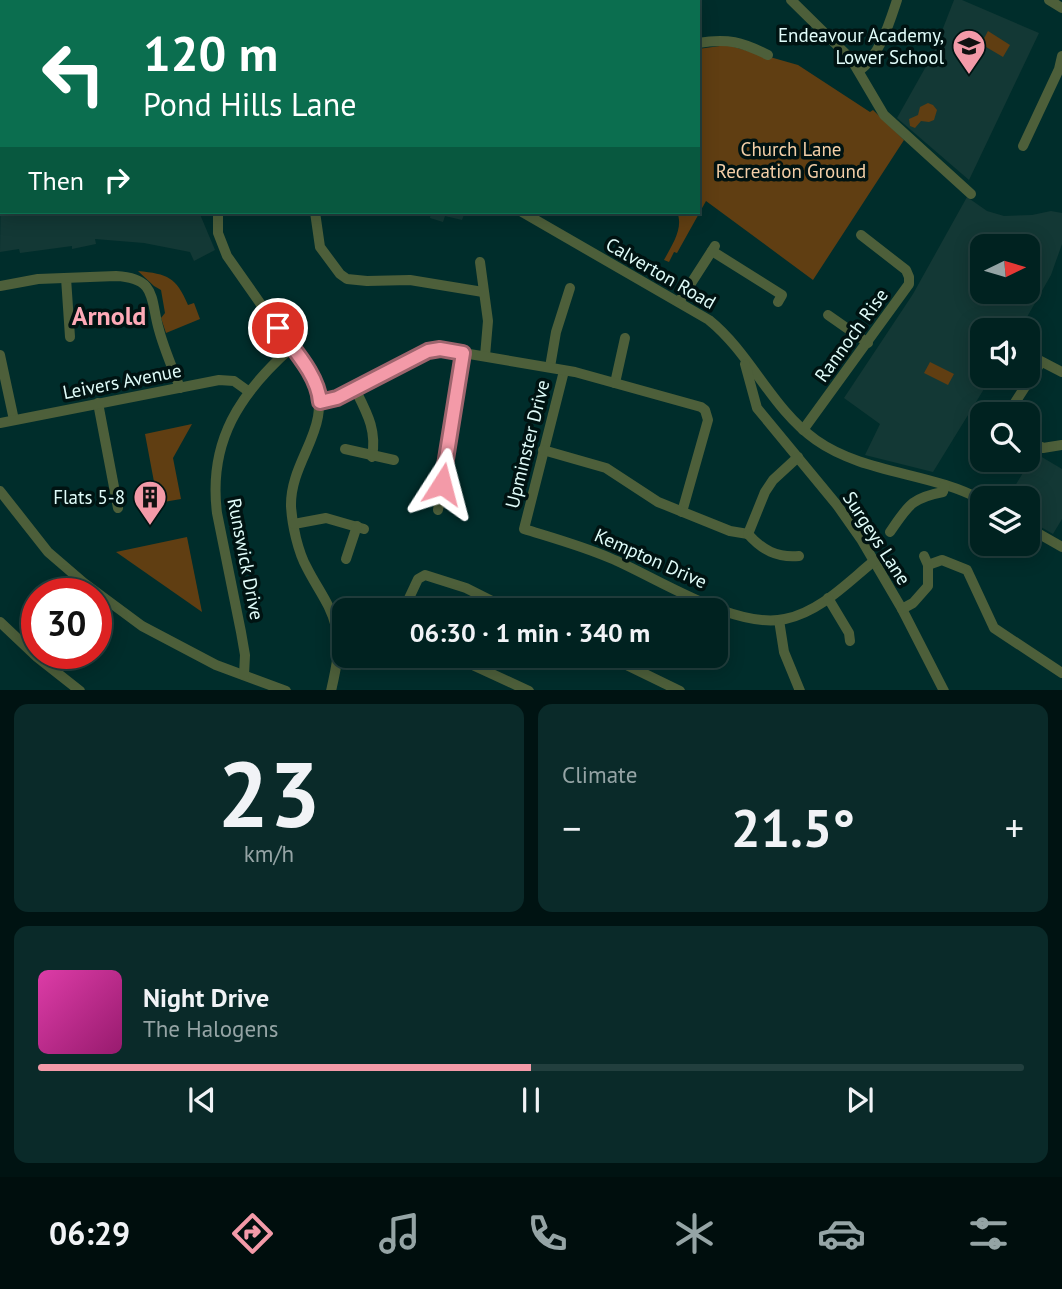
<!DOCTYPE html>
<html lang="en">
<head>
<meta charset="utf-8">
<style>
	:root { --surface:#002220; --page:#0a2a29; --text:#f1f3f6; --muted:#95a4a5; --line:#223f3e; --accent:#f39aa8 }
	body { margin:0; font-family:"PT Sans",sans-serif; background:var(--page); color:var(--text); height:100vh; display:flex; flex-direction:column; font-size:26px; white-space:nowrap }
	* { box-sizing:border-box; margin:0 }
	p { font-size:23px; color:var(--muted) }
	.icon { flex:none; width:38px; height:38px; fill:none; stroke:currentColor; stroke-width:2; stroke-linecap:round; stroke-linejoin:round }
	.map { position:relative; height:690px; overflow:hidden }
	.details { display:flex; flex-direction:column; gap:14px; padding:14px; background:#001312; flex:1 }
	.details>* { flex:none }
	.banner { position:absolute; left:0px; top:0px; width:700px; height:214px; box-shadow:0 4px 18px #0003,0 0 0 2px var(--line); background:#0b6e4f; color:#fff; overflow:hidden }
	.needle { width:46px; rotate:85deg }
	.controls { position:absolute; left:970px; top:234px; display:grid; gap:14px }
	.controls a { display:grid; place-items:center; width:70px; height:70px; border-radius:14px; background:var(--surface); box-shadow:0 4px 18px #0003,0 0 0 2px var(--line); font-size:35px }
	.speed { position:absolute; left:21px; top:578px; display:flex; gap:14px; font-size:35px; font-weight:700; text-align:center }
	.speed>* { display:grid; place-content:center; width:91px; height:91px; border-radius:50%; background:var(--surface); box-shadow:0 4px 18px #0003,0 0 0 2px var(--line); line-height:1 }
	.speed .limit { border:10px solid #d22; background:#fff; color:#111 }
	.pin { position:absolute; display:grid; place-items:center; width:60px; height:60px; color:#fff; margin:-30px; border:4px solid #fff; border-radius:50%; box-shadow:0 2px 7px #0007 }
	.me { position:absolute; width:77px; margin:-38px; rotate:9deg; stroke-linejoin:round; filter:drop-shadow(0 0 5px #0008) }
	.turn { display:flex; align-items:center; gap:24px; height:147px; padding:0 28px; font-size:32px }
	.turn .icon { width:91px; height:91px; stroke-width:2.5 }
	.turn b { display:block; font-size:49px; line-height:60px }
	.then { display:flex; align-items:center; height:66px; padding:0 28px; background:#0003; gap:14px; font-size:26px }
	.big { font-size:52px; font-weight:600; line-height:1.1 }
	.details .tile { flex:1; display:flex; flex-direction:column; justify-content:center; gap:10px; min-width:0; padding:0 24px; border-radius:14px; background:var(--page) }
	.details .dial { align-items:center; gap:0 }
	.dial b { font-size:91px; line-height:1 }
	.song { display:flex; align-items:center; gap:21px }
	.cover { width:84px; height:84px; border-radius:10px; background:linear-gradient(135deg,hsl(320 70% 55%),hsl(320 70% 35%)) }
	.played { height:7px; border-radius:4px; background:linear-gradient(90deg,var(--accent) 50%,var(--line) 50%) }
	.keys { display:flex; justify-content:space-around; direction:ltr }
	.heat { display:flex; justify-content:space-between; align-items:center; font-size:38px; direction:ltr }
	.details .tiles { flex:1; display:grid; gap:14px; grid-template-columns:1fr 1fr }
	.tile:last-child { grid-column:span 2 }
	.trip { position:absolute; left:332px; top:598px; width:396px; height:70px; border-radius:14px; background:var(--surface); box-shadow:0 4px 18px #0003,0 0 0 2px var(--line); font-weight:600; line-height:70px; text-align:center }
	.tab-bar { display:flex; height:112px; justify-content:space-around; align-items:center; background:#000e0d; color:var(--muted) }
	.tab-bar .icon { width:49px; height:49px }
	.tab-bar .selected { color:var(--accent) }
	.tab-bar b { font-size:32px; color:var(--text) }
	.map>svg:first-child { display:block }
	.built { fill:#133835; fill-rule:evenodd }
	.green { fill:#603e12 }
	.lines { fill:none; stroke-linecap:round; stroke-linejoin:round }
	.minor { stroke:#4d5f3a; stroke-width:10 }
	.route-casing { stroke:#9e646d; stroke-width:18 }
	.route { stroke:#f39aa8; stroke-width:12 }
	.labels { text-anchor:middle; stroke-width:7; stroke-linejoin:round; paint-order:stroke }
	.poi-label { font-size:19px; fill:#e0fcf9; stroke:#001312; text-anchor:end }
	.park-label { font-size:19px; fill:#f3cfa8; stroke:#001312 }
	.street-label { font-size:19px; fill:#e0fcf9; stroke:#001312 }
	.district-label { font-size:26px; font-weight:bold; fill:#feaab7; stroke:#001312 }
</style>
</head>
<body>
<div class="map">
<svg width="1062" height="691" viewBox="0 0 1062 691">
	<rect width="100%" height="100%" fill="#002d2b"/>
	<g class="built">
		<polygon points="954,0 962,0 1039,33 969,180 897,118 933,54"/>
		<polygon points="2,94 2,212 199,212 215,250 194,261 190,252 144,243 95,239 96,244 72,249 72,246 20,253 19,249 0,252"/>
		<path d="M967,197L987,211L1004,216L1032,215L1051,211L1062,213V244L1051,275L1019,331H982V376H992L933,472L865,455L880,424L844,398L913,294ZM982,247H1027V292H982Z"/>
		<polygon points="431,212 465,212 462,220 445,216 443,222 430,218"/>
		<polygon points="1035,453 1062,469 1062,519 1053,534 1027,519 1027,499 1007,499"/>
	</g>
	<g class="green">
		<polygon points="988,31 1010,45 1003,57 981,44"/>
		<path d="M727,45L798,65L870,112L873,110L904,140L813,280L706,201L677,253L674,252L669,262L664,260C672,245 684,228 677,212H698V49Z"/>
		<polygon points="928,103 933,105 937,110 934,120 929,122 921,121 915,128 910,126 909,119 918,115 920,107"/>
		<path d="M138,271C168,274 176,277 188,305L194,303L200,319L166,333L161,318L165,313L161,290L154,286Z"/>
		<polygon points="930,362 954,374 948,385 924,373"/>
		<polygon points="192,424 173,458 181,499 158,503 145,434"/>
		<polygon points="187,537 202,612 116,552"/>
	</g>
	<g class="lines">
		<g class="minor">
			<polyline points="283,0 284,2"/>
			<polyline points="680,0 680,2"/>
			<polyline points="791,0 851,59 884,115 971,194"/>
			<polyline points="1049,0 1062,8"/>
			<polyline points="79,2 80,0"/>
			<polyline points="248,2 248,0"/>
			<polyline points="371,2 372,0"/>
			<polyline points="449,2 449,0"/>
			<polyline points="589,2 591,0"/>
			<path d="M698,43C728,38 742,42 768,55"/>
			<polyline points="0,67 2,67"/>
			<path d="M859,71C880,55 889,24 897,0"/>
			<polyline points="0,88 2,83"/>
			<polyline points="1023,146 1059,69 1062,56"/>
			<polyline points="0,198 2,198"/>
			<path d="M218,212V233L227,256L312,377C336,426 290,458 291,506C292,525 298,552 307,568C317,588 331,605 336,627C341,648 336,669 331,691"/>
			<polyline points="315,212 320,247 340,274 347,279 367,281 410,280 483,292"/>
			<path d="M522,212L709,320C751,354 771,408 816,440C864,474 930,472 982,500"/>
			<polyline points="712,251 782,295 778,302"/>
			<polyline points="480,262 488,321 485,356"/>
			<polyline points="66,278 70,337"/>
			<path d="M0,286L38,279L116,276C158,278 150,300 159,330C164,349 173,369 180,388"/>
			<polyline points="679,302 715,246"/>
			<polyline points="828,315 868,343"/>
			<polyline points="0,355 14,420"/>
			<polyline points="1029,355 1062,372"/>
			<polyline points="745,364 757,408 837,505 861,539 902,609 944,691"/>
			<polyline points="550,367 556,332 570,288"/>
			<path d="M564,371L524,529C553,538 582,546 610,558C656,577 735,630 785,619C820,612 848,582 874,561"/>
			<polyline points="615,383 625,338"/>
			<path d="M355,389C367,413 377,430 372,457"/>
			<polyline points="98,403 118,508"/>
			<polyline points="320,403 337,398 415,356 440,349 575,372 701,407 705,410 708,420 682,512"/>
			<polyline points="1007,415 1041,362"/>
			<polyline points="0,423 219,380 234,381 248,391"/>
			<polyline points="803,430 909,284 909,277 906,270 861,235"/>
			<polyline points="1027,440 1043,448 1062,445"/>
			<polyline points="345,449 394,460"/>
			<polyline points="543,450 606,468 658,502 730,531 748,534"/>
			<polyline points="0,491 48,552 84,583 142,626 216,665 286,691"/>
			<polyline points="438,510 463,353"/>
			<polyline points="294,524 326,518 364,529"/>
			<polyline points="1027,527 1062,547"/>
			<path d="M890,532C908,506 911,498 943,492L945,485"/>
			<polyline points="748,534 765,492 773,480 798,457"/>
			<path d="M748,534C762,550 777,558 799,556"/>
			<polyline points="346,559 357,526"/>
			<polyline points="928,565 942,560 967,570 994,628 1062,673"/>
			<polyline points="828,598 849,633 850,641"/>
			<polyline points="902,609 913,603 928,586 928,565 924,556"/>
			<polyline points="403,611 418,579 425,575 466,588 512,611"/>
			<polyline points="779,620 784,652 800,691"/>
			<polyline points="0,622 37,657 80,691"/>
			<polyline points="453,656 529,691"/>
			<polyline points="608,656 680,691"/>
			<path d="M244,675L245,655L241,632L217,513C208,441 240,393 292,347"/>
		</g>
	</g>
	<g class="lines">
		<defs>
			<path id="route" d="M278,328C293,349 318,375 320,402L337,398L428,351L440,349L463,353L442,484"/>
		</defs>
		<use href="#route" class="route-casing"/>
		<use href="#route" class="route"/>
	</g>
	<defs>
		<symbol id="school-pin" viewBox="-11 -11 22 30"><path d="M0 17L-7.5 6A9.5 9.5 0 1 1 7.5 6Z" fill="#f39aa8" stroke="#001312"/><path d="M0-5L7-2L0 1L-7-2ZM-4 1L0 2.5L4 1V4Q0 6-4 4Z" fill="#111"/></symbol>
		<symbol id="building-pin" viewBox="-11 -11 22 30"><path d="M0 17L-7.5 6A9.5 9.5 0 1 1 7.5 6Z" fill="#f39aa8" stroke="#001312"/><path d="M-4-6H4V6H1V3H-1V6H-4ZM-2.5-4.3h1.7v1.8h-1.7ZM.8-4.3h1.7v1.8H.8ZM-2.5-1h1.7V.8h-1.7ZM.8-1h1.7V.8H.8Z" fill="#111"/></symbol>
	</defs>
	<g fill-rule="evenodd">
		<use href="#school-pin" x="950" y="27" width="38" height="52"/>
		<use href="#building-pin" x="131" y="478" width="38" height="52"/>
	</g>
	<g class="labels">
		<g class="poi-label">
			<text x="944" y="42">Endeavour Academy,<tspan x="944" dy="22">Lower School</tspan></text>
			<text x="125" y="504">Flats 5-8</text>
		</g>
		<g class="park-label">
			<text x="791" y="156">Church Lane<tspan x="791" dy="22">Recreation Ground</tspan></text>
		</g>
		<g class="street-label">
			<text transform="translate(661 273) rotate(30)" y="7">Calverton Road</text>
			<text transform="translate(851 335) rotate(-54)" y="7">Rannoch Rise</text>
			<text transform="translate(122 381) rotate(-11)" y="7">Leivers Avenue</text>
			<text transform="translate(527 444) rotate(-76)" y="7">Upminster Drive</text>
			<text transform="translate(877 538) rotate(57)" y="7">Surgeys Lane</text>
			<text transform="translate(651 558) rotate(24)" y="7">Kempton Drive</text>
			<text transform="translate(246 559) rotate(79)" y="7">Runswick Drive</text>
		</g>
		<g class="district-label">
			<text x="109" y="325">Arnold</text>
		</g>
	</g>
</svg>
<div class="controls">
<a><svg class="needle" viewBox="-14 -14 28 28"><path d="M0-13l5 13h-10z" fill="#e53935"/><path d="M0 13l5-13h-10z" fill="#95a4a5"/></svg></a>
<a><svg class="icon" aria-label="sound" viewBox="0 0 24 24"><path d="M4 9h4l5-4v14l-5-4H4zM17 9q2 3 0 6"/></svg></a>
<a><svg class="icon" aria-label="search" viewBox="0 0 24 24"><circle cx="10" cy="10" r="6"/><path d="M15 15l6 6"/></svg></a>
<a><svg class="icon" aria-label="layers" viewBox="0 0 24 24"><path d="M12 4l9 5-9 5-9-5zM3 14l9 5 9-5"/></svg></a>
</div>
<div class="speed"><div class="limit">30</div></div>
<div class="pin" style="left:278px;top:328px;background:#d93025"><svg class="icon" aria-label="arrive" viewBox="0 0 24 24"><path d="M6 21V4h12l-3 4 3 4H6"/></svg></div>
<svg class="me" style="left:442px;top:484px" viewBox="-20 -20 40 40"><path d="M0-17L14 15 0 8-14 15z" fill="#f39aa8" stroke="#fff" stroke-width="4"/></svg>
<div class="trip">06:30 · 1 min · 340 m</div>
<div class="banner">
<div class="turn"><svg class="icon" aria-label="left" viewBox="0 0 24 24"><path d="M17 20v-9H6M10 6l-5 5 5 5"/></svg><div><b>120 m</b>Pond Hills Lane</div></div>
<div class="then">Then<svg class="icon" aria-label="right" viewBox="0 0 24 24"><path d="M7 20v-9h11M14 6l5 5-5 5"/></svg></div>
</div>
</div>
<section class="details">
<div class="tiles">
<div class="tile dial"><b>23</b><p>km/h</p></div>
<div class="tile"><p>Climate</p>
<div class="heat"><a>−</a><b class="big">21.5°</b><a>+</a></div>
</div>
<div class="tile">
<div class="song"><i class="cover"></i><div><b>Night Drive</b><p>The Halogens</p></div></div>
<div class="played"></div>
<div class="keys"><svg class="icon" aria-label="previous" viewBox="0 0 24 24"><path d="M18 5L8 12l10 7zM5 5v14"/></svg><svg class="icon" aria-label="pause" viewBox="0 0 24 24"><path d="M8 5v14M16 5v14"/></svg><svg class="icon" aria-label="next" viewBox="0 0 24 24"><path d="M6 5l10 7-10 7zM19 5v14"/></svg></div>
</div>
</div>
</section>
<nav class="tab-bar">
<b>06:29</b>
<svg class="icon selected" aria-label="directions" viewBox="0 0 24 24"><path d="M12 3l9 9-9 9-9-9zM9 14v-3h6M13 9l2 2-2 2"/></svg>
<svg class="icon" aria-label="music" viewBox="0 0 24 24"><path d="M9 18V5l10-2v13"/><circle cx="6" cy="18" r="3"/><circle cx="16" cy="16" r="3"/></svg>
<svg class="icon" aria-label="phone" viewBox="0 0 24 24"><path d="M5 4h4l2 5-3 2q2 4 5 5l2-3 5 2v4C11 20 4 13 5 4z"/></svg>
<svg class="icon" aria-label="climate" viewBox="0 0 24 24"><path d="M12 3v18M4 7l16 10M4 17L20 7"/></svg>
<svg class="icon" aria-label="car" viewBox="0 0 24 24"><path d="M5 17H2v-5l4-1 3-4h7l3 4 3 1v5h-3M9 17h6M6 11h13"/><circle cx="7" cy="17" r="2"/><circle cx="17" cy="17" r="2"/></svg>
<svg class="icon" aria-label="filters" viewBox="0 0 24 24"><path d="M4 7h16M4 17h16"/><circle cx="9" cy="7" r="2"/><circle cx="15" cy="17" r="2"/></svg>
</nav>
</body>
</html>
